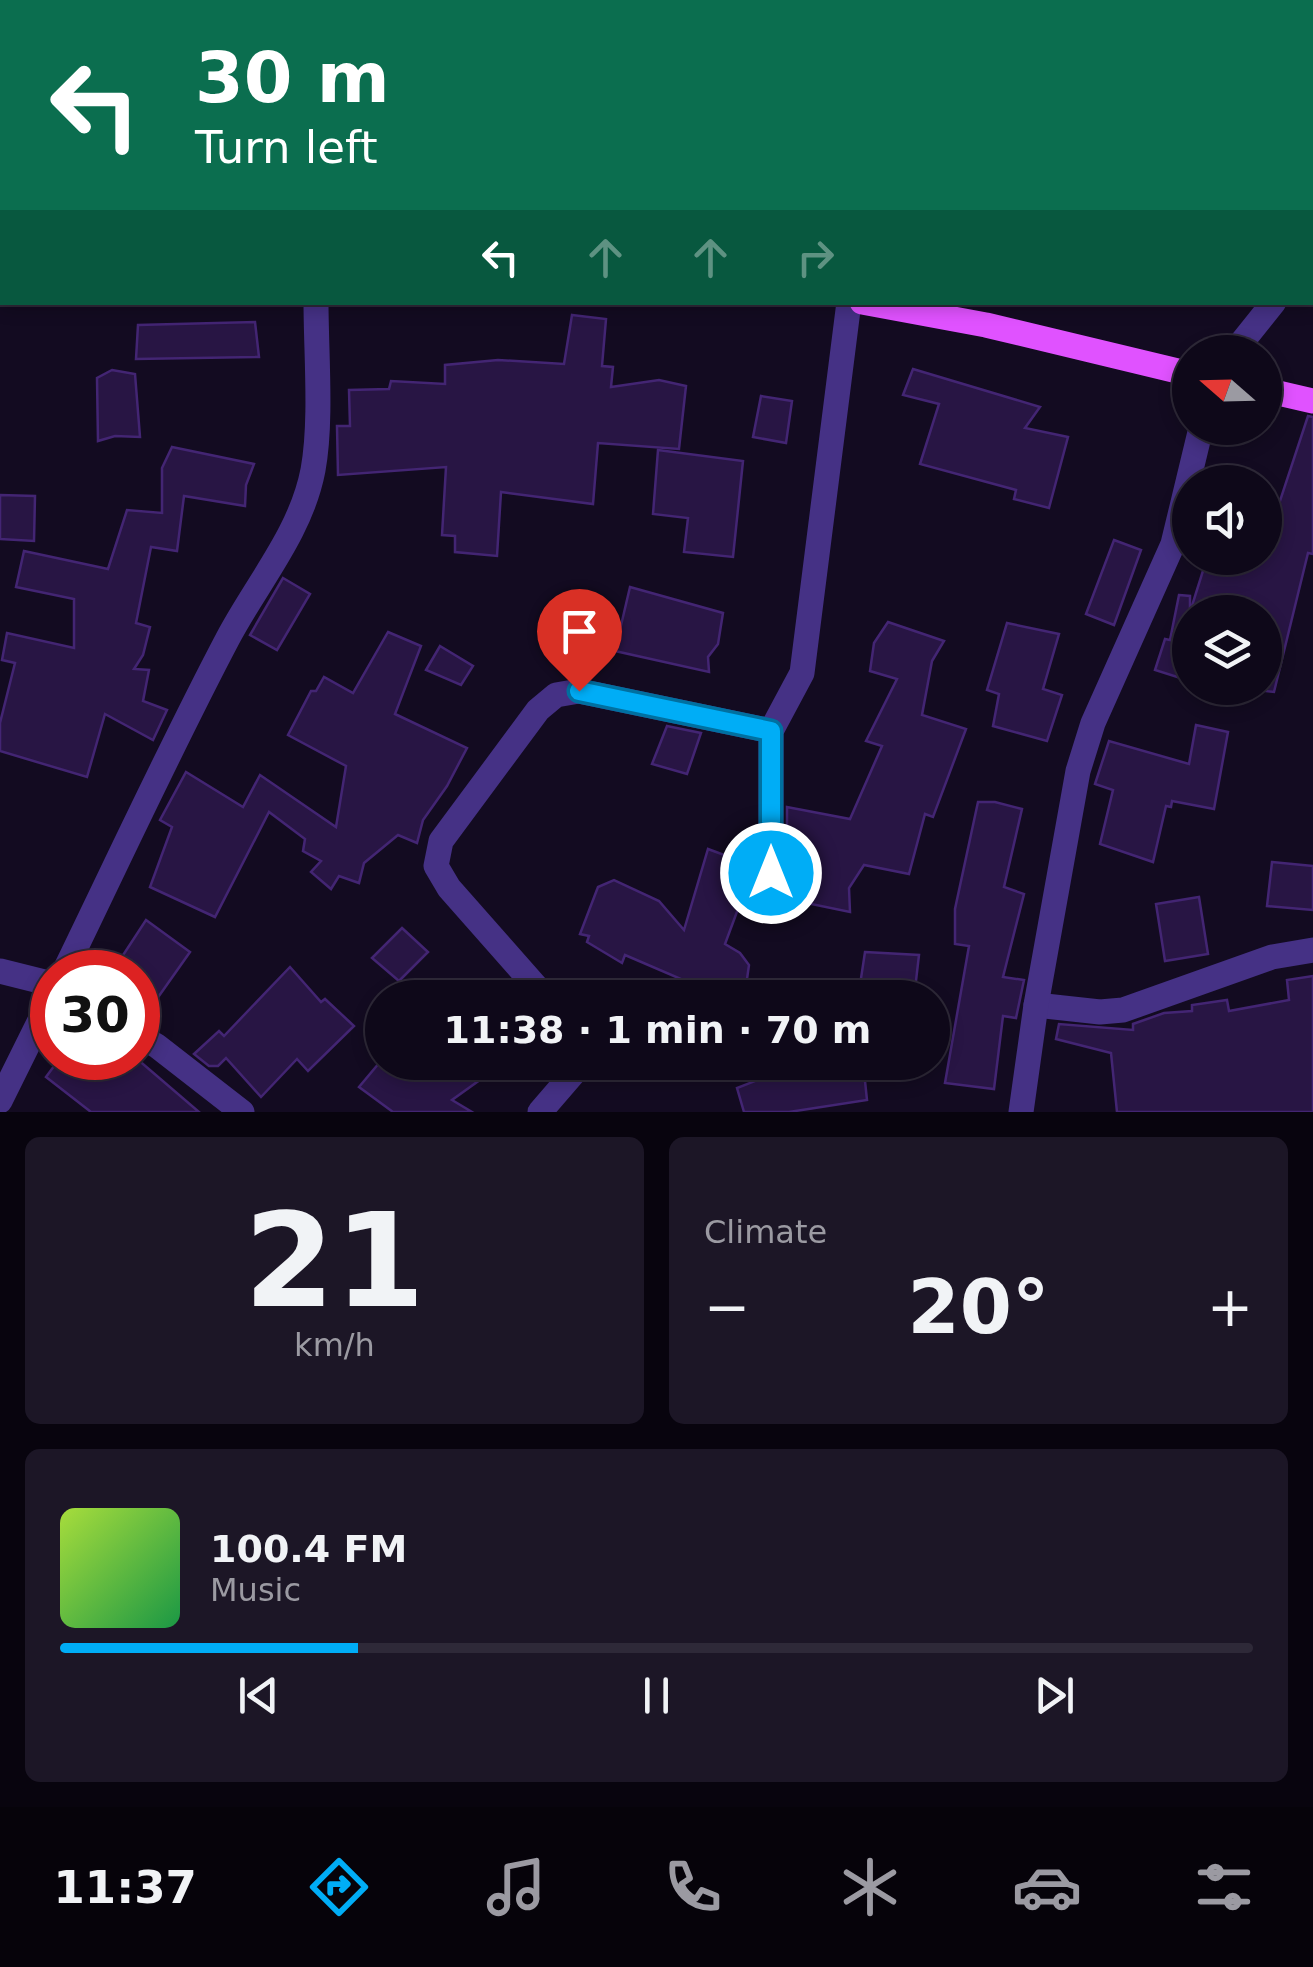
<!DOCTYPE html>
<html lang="en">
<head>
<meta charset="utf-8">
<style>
	:root { --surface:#0e0819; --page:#1c1626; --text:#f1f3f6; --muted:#9b9aa2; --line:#2e2938; --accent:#00adf6 }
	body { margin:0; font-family:"DejaVu Sans",sans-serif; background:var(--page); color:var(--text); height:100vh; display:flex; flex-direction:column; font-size:38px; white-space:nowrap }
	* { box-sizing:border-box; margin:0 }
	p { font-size:32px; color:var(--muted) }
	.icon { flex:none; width:55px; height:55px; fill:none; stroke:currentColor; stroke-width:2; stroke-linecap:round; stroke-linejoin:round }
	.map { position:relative; height:1112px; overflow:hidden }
	.drawer { display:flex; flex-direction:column; gap:25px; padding:25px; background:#08040e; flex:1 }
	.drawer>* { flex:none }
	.top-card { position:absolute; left:0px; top:0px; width:1315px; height:305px; box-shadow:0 5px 15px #0003,0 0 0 2px var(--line); background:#0b6e4f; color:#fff; overflow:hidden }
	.needle { width:65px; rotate:290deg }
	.buttons { position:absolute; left:1172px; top:335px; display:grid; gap:20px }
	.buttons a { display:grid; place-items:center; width:110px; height:110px; border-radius:50%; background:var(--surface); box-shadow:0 5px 15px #0003,0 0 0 2px var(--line); font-size:50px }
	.speed { position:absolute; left:30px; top:950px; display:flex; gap:20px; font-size:50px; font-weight:700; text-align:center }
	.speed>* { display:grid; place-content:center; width:130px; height:130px; border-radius:50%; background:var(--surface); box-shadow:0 5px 15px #0003,0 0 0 2px var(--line); line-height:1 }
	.speed .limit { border:15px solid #d22; background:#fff; color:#111 }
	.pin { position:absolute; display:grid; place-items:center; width:85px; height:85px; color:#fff; margin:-102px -42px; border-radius:50% 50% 50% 0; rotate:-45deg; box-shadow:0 0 10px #0007 }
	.pin .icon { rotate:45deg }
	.me { position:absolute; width:110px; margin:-55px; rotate:0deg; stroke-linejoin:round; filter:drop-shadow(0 0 8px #0008) }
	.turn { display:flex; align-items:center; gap:35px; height:210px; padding:0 30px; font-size:45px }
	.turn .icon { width:130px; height:130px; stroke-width:2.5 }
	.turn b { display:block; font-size:70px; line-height:85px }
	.lanes { display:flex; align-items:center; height:95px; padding:0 30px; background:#0003; justify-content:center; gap:50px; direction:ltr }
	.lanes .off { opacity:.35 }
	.big { font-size:75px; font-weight:700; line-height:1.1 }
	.drawer .card { flex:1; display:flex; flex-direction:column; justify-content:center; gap:15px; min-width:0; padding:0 35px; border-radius:15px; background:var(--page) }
	.drawer .dial { align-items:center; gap:0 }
	.dial b { font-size:130px; line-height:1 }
	.song { display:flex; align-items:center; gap:30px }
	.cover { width:120px; height:120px; border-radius:15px; background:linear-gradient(135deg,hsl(80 70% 55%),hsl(140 70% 35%)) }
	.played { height:10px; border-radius:5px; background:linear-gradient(90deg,var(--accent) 25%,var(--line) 25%) }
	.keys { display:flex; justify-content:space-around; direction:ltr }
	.heat { display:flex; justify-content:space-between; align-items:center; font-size:55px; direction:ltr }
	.drawer .tiles { flex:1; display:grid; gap:25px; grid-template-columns:1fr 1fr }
	.card:last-child { grid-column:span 2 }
	.trip { position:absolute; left:365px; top:980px; width:585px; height:100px; border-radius:50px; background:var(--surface); box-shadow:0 5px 15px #0003,0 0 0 2px var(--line); font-weight:700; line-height:100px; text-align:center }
	.tabs { display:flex; height:160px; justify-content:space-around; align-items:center; background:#06030a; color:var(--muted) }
	.tabs .icon { width:70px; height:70px }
	.tabs .active { color:var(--accent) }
	.tabs b { font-size:45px; color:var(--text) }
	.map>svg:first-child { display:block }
	.building { fill:#281544; stroke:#432573; stroke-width:2.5 }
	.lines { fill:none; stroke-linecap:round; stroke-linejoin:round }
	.minor { stroke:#453185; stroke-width:25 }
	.major { stroke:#e052ff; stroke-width:25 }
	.route-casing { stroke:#0070a0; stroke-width:25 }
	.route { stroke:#00adf6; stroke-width:18 }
</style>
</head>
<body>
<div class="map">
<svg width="1313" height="1112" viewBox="0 0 1313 1112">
	<rect width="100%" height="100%" fill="#130b21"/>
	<g class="building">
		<polygon points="572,315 606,319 602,366 613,367 611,387 659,380 686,386 679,449 598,443 593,504 501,492 497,556 455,552 455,536 442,535 446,467 338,475 337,426 350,426 349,390 389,389 391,381 445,384 445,365 498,360 564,364"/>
		<polygon points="255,322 259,357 136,359 138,325"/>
		<polygon points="913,369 1040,407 1025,428 1068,437 1049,508 1014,499 1016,490 920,464 939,404 903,395"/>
		<polygon points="112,370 135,374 140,437 115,436 98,441 97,378"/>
		<polygon points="761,396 792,401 786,443 753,437"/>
		<polygon points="1308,416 1313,417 1313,554 1308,553 1274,692 1265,691 1265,612 1190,612 1207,558 1265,558 1265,509 1276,513"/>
		<polygon points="172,447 254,464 246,485 245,506 184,496 177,551 151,547 136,623 150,627 143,655 134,669 149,670 143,701 167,710 153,740 105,714 87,777 0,751 0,723 15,663 2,660 7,633 74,648 74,599 16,587 24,551 108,569 127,510 162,513 162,468"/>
		<polygon points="658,450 743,461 733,557 684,552 688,518 653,514"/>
		<polygon points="0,495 35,496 34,541 0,539"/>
		<polygon points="1114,540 1141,550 1114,625 1086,614"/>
		<polygon points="283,578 310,594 277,650 250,635"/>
		<polygon points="630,587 723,613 718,644 708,657 709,672 615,651"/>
		<polygon points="1179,595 1190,596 1190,681 1155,670 1165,639 1170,640"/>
		<polygon points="888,622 944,641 932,661 922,715 966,729 933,817 925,814 909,874 864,865 849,888 850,912 787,899 787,807 850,819 882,746 866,741 897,679 870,671 874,643"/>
		<polygon points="1007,623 1059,634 1043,689 1062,695 1047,741 993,726 999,694 987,690"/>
		<polygon points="388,632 421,646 395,714 467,748 447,786 423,820 417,843 398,835 364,863 359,883 339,876 331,889 311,872 321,861 303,851 305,839 269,812 215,917 150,887 172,827 160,820 186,772 243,807 260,775 336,827 346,766 288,735 311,691 316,691 324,677 353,693"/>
		<polygon points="440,646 473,666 461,685 426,670"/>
		<polygon points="1196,725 1228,732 1214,809 1172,801 1171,807 1166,806 1153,862 1100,844 1113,790 1095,784 1109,741 1189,764"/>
		<polygon points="667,726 701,733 687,774 652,764"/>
		<polygon points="978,802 995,802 1022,809 1004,887 1024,894 1003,977 1024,980 1016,1018 1003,1016 994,1089 945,1083 969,946 955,944 955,909"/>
		<polygon points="708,849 754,866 725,944 740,953 749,965 745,993 680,991 681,979 625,955 622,963 587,942 589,936 580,934 598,887 614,880 659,901 684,930"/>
		<polygon points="1272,862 1313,866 1313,910 1267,906"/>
		<polygon points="1199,897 1208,954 1165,961 1156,904"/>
		<polygon points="146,920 190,952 142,1020 138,1019 138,972 112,972"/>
		<polygon points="402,928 428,952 399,981 372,958"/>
		<polygon points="865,952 919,955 914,998 858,998"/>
		<polygon points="290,967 321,1002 325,999 354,1026 308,1071 297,1059 261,1097 226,1058 218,1066 209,1066 194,1054 219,1031 224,1036"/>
		<polygon points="1313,976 1313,1112 1117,1112 1111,1053 1056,1039 1059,1024 1133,1030 1133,1024 1164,1013 1192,1011 1192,1005 1227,1000 1229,1011 1289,1000 1287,980"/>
		<polygon points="60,1058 106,1058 119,1067 126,1058 136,1058 199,1112 91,1112 46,1077"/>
		<polygon points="380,1062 505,1062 452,1100 472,1112 393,1112 359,1087"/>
		<polygon points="804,1062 863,1062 867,1100 789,1112 744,1112 737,1088"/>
	</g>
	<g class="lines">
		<g class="minor">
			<polyline points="744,2 744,0"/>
			<polyline points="1312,247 1313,246"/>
			<polyline points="1234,352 1274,302"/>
			<polyline points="771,908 771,731 802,673 849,302"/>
			<polyline points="0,971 52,984"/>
			<path d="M64,972C118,861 170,748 228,638C257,583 301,533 313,470C322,421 316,353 316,302"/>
			<polyline points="546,998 449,888 436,866 441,841 538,710 556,695 579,691 771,731"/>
			<polyline points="1036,1005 1100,1012 1123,1010 1272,957 1313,950"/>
			<polyline points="138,1035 157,1046 242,1112"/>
			<polyline points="0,1101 52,996"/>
			<polyline points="540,1112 583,1062"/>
			<polyline points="1021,1112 1036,1005 1078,771 1093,723 1173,544 1201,428"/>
		</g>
		<g class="major">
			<polyline points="0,265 2,265"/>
			<polyline points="862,302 986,325 1190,374"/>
			<polyline points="1265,390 1313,401"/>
		</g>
	</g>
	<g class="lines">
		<defs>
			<polyline id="route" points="579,691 771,731 771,873"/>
		</defs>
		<use href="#route" class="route-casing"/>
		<use href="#route" class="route"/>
	</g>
</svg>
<div class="buttons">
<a><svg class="needle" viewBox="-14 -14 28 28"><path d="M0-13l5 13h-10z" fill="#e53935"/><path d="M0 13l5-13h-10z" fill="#9b9aa2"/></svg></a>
<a><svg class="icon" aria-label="sound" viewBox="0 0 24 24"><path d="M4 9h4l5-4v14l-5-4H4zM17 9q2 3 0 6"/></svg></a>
<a><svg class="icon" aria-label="layers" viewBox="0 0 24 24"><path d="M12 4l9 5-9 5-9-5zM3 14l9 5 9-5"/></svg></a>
</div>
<div class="speed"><div class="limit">30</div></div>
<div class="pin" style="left:579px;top:691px;background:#d93025"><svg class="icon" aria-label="arrive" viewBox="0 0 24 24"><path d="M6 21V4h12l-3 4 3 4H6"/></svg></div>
<svg class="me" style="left:771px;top:873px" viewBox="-20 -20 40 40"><circle r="17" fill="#00adf6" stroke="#fff" stroke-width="3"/><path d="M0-11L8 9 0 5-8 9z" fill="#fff"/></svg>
<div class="trip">11:38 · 1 min · 70 m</div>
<div class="top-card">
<div class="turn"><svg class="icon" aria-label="left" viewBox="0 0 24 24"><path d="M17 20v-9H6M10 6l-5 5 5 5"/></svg><div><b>30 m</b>Turn left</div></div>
<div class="lanes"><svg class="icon" aria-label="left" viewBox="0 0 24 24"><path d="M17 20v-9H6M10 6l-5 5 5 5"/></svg><svg class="icon off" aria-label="ahead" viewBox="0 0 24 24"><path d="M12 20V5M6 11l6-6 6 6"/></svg><svg class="icon off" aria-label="ahead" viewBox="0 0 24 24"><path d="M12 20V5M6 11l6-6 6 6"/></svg><svg class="icon off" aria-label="right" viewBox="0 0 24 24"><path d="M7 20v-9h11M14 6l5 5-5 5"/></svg></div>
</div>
</div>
<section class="drawer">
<div class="tiles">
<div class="card dial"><b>21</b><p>km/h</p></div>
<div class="card"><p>Climate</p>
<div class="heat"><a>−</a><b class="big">20°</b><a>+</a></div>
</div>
<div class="card">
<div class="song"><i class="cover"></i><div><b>100.4 FM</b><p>Music</p></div></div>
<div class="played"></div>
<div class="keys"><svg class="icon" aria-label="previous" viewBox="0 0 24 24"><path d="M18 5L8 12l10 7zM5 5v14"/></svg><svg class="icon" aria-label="pause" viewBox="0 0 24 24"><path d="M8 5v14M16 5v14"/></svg><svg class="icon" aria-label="next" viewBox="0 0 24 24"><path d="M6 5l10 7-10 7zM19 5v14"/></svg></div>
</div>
</div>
</section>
<nav class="tabs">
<b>11:37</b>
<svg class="icon active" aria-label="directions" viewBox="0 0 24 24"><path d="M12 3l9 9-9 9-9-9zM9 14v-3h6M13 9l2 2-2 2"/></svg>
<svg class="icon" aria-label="music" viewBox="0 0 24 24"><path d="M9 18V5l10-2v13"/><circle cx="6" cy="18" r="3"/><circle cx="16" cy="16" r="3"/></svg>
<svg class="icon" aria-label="phone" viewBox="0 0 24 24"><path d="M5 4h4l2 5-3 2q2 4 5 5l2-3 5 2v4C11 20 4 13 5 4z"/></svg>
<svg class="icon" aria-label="climate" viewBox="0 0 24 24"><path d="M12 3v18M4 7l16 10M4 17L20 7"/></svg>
<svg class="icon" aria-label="car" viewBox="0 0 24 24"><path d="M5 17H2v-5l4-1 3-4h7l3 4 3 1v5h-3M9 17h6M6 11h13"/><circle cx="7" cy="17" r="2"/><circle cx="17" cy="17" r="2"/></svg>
<svg class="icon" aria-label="filters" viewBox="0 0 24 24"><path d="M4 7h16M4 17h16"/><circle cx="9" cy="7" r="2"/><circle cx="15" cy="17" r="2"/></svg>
</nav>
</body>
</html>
